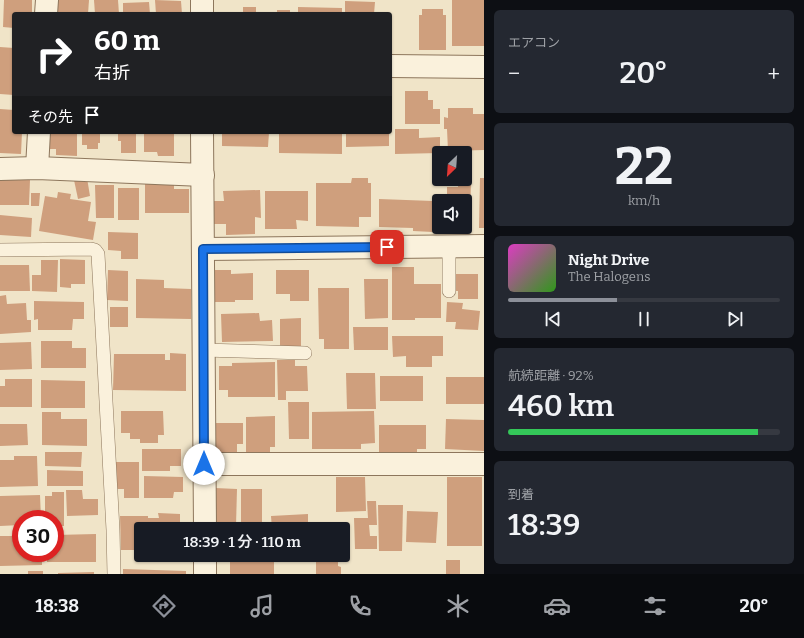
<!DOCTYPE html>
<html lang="ja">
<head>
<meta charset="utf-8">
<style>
	:root { --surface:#171b24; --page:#242831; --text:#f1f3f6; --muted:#9ea1a6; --line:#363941; --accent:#8c9099 }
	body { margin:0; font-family:Bitter,"Noto Sans JP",serif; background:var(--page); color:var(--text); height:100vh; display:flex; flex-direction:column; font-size:15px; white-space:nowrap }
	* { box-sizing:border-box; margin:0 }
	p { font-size:13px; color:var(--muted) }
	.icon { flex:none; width:22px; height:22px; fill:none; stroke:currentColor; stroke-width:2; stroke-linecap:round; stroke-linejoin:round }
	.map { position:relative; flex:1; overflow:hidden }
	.side { display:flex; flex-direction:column; gap:10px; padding:10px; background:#0d0f14; width:320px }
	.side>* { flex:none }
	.guide { position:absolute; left:12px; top:12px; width:380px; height:122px; border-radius:4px; box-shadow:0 1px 3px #0004; background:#202124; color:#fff; overflow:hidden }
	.needle { width:26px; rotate:205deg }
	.controls { position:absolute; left:432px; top:146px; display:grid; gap:8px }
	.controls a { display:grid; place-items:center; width:40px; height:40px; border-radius:4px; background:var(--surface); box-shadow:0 1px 3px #0004; font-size:20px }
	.speed { position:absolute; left:12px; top:510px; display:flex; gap:8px; font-size:20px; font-weight:700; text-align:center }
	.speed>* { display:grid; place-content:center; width:52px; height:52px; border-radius:50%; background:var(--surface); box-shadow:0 1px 3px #0004; line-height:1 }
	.speed .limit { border:6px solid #d22; background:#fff; color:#111 }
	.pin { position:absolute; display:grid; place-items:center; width:34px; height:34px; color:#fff; margin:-17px; border-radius:8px; box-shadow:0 2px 6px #0006 }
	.me { position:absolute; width:44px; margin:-22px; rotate:0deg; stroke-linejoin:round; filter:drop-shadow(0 0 3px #0008) }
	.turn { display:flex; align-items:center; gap:14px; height:84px; padding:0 16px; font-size:18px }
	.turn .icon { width:52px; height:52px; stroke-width:2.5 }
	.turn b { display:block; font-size:28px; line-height:34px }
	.then { display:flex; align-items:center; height:38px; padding:0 16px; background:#0003; gap:8px; font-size:15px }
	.big { font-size:30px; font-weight:600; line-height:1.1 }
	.side .widget { flex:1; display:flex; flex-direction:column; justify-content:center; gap:6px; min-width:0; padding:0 14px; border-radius:6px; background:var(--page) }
	.side .dial { align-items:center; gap:0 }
	.dial b { font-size:52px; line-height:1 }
	.song { display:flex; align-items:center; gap:12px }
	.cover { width:48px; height:48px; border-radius:6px; background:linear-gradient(135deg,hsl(310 70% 55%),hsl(110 70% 35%)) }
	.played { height:4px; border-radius:2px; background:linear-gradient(90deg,var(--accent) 40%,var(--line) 40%) }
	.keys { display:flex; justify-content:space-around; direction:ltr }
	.heat { display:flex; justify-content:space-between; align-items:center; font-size:22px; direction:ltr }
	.charge { height:6px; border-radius:3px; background:linear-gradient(90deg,#34c759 92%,var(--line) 0) }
	.trip { position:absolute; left:134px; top:522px; width:216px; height:40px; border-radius:4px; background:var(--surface); box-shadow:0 1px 3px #0004; font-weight:600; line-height:40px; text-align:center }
	.dock { display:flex; height:64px; justify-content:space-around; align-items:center; background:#090b0e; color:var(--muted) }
	.dock .icon { width:28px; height:28px }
	.dock .current { color:var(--accent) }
	.dock b { font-size:18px; color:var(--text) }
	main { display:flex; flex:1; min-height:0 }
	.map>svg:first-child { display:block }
	.building { fill:#cf9f7d }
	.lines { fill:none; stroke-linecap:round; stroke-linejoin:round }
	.lane-casing { stroke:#8d765c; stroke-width:14 }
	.street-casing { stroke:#8d765c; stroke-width:24 }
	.lane { stroke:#faf1dc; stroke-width:13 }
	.street { stroke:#faf1dc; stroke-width:22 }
	.route-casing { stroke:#114b97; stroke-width:10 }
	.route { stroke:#1a73e8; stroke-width:7 }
</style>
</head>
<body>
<main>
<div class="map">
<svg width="484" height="574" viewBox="0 0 484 574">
	<rect width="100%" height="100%" fill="#f0e4c8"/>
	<g class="building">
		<polygon points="4,0 32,0 32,14 14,14 14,28 3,27"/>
		<polygon points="55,0 89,0 88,14 54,13"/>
		<polygon points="94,0 118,0 119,14 95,14"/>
		<polygon points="155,0 181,1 182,14 156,14"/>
		<rect x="452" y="0" width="32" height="46"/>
		<polygon points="345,1 375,2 374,14 345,14"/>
		<polygon points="149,2 150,14 123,14 123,3"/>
		<rect x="243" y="7" width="13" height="7"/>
		<polygon points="298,7 342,8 342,14 298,14"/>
		<polygon points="422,9 443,9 443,15 446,15 446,50 419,50 419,15 422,15"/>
		<rect x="277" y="10" width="13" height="4"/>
		<rect x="209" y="12" width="16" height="2"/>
		<polygon points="0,47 14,48 14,95 0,94"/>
		<polygon points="405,91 428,91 428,100 433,100 433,109 440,109 440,124 405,124"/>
		<polygon points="448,108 473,108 473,114 484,114 484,150 448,151 447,129 444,129 444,117 448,118"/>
		<polygon points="0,109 14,110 14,132 22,132 21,154 0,153"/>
		<polygon points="395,129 419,129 419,138 440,137 440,153 395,154"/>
		<polygon points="46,132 77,132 77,156 56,155 56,149 49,149 49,144 46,144"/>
		<polygon points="82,132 100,132 100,143 98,143 98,149 87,149 87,145 82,145"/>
		<polygon points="118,132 136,132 136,153 121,153 121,141 118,141"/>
		<polygon points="144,132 174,132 174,156 158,156 157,152 144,152"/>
		<polygon points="222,132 269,132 268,147 222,146"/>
		<polygon points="279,132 342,132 342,154 279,153"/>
		<polygon points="346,132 389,132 389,146 346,147"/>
		<polygon points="87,178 90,196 78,199 74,180"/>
		<polygon points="352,178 368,178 368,183 371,183 371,217 359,217 359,227 316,226 316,183 351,183"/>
		<polygon points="480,178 484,178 484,228 479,228"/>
		<polygon points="458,179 471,180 470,220 465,220 465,201 447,201 447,187 458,187"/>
		<polygon points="0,180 30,180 29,205 0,205"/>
		<polygon points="145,183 174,183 174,189 189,189 189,213 145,213"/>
		<polygon points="95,185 114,185 114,218 96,218"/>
		<rect x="118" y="188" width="21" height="32"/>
		<polygon points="260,190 261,218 255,217 255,234 226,235 226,224 212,224 212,201 224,201 223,191"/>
		<polygon points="265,191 308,191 308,221 296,220 297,229 265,229"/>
		<polygon points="58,192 71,194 70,199 91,202 88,221 96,222 93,240 39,231 45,196 57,198"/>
		<polygon points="31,193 40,193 39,206 31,206"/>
		<polygon points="379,199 433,201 433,232 413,231 413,228 379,227"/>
		<polygon points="0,215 32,218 31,237 0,235"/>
		<polygon points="108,232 138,233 138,259 121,259 121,251 108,250"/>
		<polygon points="60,259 85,260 85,284 71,284 71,288 60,287"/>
		<polygon points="41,260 58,260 57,292 32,291 32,275 41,275"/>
		<polygon points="0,265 29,265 30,291 0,291"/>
		<polygon points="392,267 414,267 414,284 441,284 441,318 415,318 415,320 392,320"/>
		<polygon points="108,270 128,271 128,301 107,300"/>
		<polygon points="213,270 231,270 231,274 253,273 253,300 235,300 235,302 213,302"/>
		<polygon points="276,270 309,270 309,301 290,301 290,294 276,294"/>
		<polygon points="455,274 478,274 478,299 458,299 458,291 455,291"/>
		<polygon points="136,279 164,280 164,288 191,289 191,319 136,318"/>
		<polygon points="364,279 388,279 388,318 365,319"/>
		<polygon points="318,288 349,288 349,349 324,349 324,339 319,339"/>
		<polygon points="6,295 7,304 26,303 27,320 31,320 31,332 0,334 0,296"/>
		<polygon points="34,301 84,302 84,319 73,319 72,330 38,330 38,319 34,320"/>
		<polygon points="447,302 463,303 462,309 480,311 478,330 455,329 456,322 446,322"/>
		<rect x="110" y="307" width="18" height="20"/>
		<polygon points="259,313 260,321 272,320 273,341 222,342 221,314"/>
		<polygon points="301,318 301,346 280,346 280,319"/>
		<polygon points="353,327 388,327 388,350 354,350"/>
		<polygon points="392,336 443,336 443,356 432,356 432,367 406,367 406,356 393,357"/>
		<polygon points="41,341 72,341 72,348 86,348 86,368 41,368"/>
		<polygon points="31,342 32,369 0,370 0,343"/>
		<polygon points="170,353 186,354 186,391 113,390 114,354 165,354 165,360 170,360"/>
		<polygon points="277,360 295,360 295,366 307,366 308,391 286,391 286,400 278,400"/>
		<polygon points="275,362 275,397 228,397 228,390 219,390 219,366 232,366 232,363"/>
		<polygon points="346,373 375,373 376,409 347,409"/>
		<rect x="380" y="376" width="43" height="25"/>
		<rect x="446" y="377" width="38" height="27"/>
		<polygon points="5,379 32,379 32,407 0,407 0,386 5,386"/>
		<polygon points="41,380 85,381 85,408 41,408"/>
		<polygon points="288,402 309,402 309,439 289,439"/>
		<polygon points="121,411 163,411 164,435 158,435 158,443 140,443 140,439 130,439 130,433 121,433"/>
		<polygon points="374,411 375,443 361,444 361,449 312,449 312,412"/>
		<polygon points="42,412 61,412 61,419 87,419 87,446 42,445"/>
		<polygon points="275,416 275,447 270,447 270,453 246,453 246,417"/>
		<polygon points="446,419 484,420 484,451 445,449"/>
		<polygon points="213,423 243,423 243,444 237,444 237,454 220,455 220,450 213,450"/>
		<polygon points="0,424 27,424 28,445 0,446"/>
		<polygon points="379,425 426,425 426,449 417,449 417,453 379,453"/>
		<polygon points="142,449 181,449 181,466 170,466 170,471 142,471"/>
		<polygon points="45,452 82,452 81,467 45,466"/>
		<polygon points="14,456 37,456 38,486 0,487 0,460 14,460"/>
		<polygon points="115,462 139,462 139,498 124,498 124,489 116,489"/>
		<polygon points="47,470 83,471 83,486 47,486"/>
		<polygon points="144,476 183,477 183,492 174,492 173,498 144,498"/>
		<polygon points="336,477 365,477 366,511 336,512"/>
		<rect x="447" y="477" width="35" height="69"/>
		<polygon points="215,488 237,489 236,526 214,525"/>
		<rect x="241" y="489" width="21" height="35"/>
		<polygon points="66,490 82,490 83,499 98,499 98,515 67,516"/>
		<polygon points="52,492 64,492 64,526 55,526 55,519 45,519 45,496 52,496"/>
		<polygon points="40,495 41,519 21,519 21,525 0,526 0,496"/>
		<polygon points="367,501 376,501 377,525 369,525 370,536 377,536 377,549 355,549 354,518 368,518"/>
		<polygon points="378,505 403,505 402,551 379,551"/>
		<polygon points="407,511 438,512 436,543 406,542"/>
		<polygon points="158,513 180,514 180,529 141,529 141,550 121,550 120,516 148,516 148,518 159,518"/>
		<polygon points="308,514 308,529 272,529 271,516"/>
		<polygon points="326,524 348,524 348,550 343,550 343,529 326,529"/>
		<polygon points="96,534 96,562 47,562 47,553 55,553 55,535"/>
		<polygon points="0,536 21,536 21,553 42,553 42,565 0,566"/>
		<polygon points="316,557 338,557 338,566 341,567 341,574 316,574"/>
		<polygon points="257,558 274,558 274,574 230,574 230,560 257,559"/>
		<rect x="446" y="560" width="14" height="14"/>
		<polygon points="123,569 186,571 186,574 123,574"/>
		<rect x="28" y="571" width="15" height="3"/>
		<polygon points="94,572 94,574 58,574 58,573"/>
	</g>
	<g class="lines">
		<defs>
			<g id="lane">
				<polyline points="449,246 449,291"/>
				<polyline points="0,250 91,249 95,250 98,254 113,530 114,574"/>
				<polyline points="203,350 305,353"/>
			</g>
			<g id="street">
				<polyline points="202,0 202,14"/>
				<polyline points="46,14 47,0"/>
				<polyline points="390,66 484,67"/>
				<polyline points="202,132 205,529"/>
				<polyline points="37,168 39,132"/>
				<polyline points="0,169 37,168 203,175"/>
				<polyline points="203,249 484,246"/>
				<polyline points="204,464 484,464"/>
				<polyline points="205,555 205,574"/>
			</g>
		</defs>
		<use href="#lane" class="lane-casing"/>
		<use href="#street" class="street-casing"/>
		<use href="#lane" class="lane"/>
		<use href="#street" class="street"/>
	</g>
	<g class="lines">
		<defs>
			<polyline id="route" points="204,464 203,249 387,247"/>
		</defs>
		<use href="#route" class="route-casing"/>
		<use href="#route" class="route"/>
	</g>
</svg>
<div class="controls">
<a><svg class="needle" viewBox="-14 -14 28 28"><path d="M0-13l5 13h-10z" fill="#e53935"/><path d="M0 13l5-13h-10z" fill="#9ea1a6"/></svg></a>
<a><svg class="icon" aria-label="sound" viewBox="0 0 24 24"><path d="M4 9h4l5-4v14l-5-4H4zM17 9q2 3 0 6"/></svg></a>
</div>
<div class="speed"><div class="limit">30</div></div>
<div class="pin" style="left:387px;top:247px;background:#d93025"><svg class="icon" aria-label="arrive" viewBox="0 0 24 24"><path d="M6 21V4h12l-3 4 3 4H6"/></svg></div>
<svg class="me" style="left:204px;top:464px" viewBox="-20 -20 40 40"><circle r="19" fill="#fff"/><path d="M0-13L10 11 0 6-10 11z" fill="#1a73e8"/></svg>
<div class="trip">18:39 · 1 分 · 110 m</div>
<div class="guide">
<div class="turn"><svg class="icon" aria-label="right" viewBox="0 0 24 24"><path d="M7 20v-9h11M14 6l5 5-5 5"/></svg><div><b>60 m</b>右折</div></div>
<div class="then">その先<svg class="icon" aria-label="arrive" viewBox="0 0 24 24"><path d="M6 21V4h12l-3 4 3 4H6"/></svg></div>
</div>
</div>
<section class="side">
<div class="widget"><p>エアコン</p>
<div class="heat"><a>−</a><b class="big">20°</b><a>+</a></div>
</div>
<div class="widget dial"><b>22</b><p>km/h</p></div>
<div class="widget">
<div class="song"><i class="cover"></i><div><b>Night Drive</b><p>The Halogens</p></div></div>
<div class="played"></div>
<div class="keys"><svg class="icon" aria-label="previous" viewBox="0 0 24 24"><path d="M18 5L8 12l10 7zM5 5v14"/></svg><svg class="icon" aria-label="pause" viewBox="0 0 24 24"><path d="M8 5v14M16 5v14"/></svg><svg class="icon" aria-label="next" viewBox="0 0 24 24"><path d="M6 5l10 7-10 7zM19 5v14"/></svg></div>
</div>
<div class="widget"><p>航続距離 · 92%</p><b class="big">460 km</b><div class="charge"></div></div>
<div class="widget"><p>到着</p><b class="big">18:39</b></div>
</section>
</main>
<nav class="dock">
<b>18:38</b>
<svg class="icon current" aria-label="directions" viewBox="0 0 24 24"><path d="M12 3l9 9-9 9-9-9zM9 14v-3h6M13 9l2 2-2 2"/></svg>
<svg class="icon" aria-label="music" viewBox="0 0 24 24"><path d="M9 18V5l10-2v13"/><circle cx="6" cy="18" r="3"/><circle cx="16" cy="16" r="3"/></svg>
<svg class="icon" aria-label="phone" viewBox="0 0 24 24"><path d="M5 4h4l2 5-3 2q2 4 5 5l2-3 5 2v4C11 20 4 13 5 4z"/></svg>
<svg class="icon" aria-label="climate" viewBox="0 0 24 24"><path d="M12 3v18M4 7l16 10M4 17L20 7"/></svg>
<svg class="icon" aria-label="car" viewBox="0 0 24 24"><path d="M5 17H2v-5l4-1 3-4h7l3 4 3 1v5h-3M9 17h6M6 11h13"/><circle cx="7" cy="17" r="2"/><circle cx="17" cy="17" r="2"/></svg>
<svg class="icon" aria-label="filters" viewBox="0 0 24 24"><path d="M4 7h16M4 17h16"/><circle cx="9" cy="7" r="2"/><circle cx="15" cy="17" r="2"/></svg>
<b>20°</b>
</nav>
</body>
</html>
